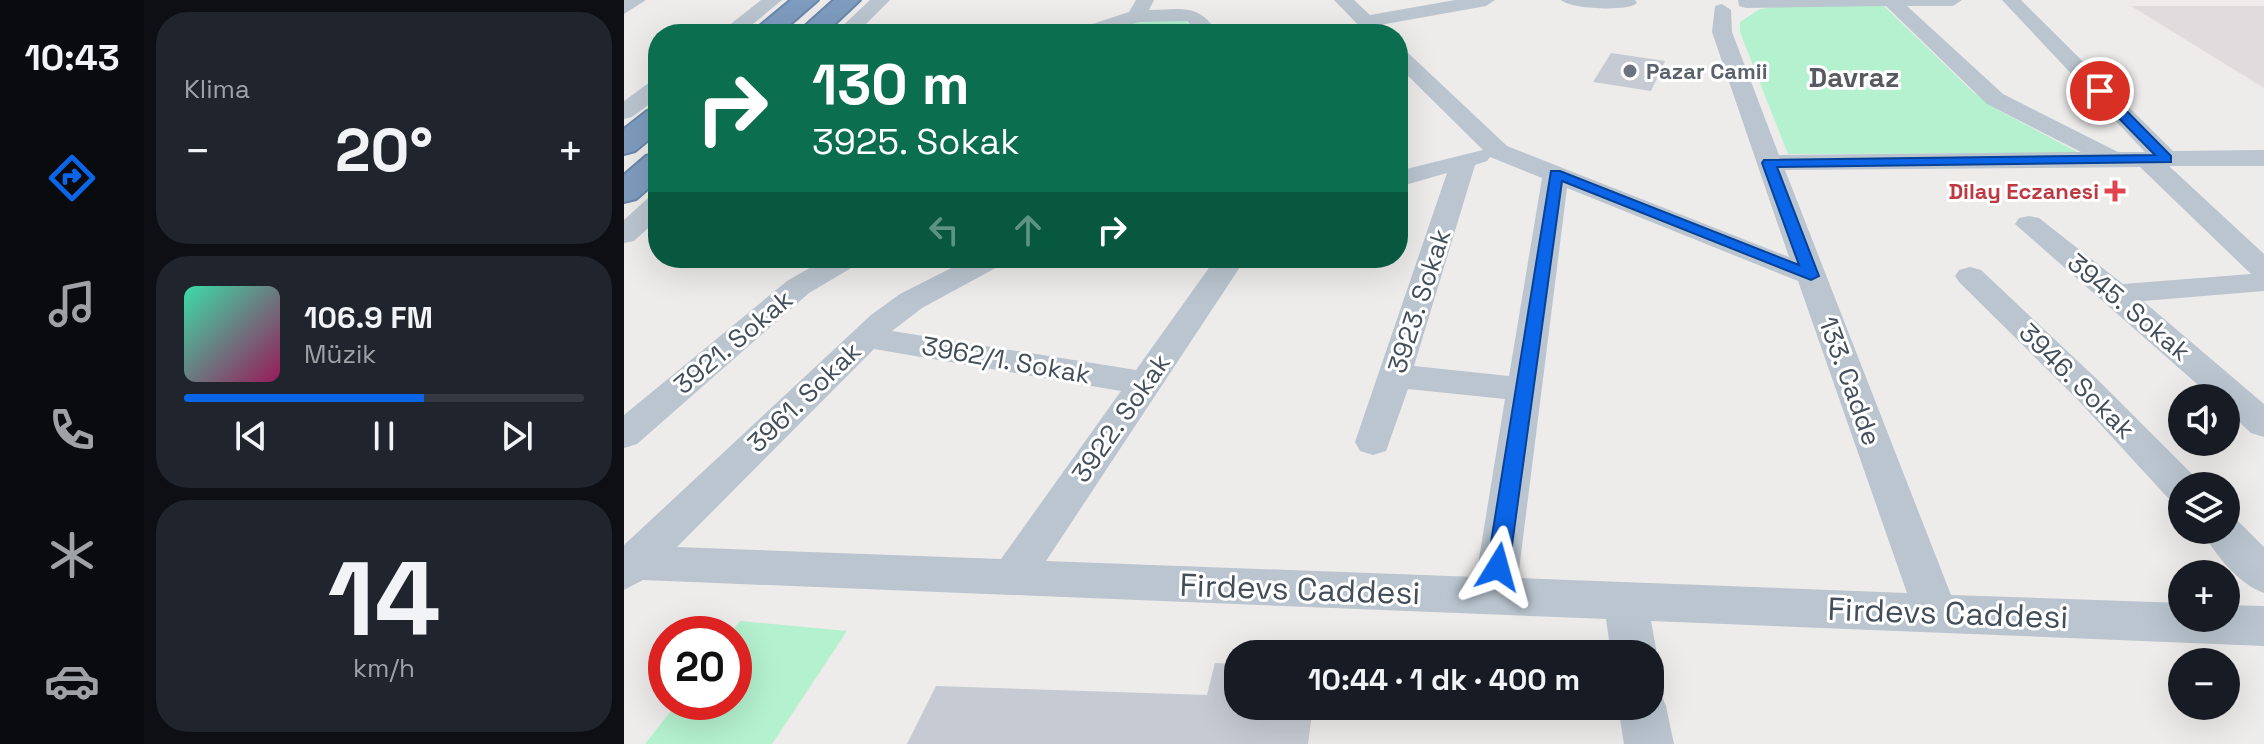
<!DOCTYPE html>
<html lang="tr">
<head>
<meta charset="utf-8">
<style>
	:root { --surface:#171b24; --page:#20242c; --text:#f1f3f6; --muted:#9ea1a6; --line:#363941; --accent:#0b65e8 }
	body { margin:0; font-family:"Space Grotesk",sans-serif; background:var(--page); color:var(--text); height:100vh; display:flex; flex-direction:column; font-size:30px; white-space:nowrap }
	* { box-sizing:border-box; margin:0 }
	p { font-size:26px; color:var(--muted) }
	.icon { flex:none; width:44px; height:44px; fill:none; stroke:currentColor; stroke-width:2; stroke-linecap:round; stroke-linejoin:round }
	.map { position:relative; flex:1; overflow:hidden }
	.panel { display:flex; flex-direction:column; gap:12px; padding:12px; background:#0d0f14; width:480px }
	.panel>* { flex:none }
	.hud { position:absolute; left:24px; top:24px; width:760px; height:244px; border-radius:32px; box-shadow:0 8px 32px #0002; background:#0b6e4f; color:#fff; overflow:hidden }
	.fabs { position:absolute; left:1544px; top:384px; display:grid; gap:16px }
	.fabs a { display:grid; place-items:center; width:72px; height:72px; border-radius:50%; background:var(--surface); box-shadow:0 8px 32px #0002; font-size:40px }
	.speed { position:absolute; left:24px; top:616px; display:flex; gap:16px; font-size:40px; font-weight:700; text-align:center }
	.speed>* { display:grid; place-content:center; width:104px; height:104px; border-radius:50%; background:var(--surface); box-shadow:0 8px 32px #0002; line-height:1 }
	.speed .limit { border:12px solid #d22; background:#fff; color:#111 }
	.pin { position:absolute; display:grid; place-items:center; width:68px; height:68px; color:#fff; margin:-34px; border:4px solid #fff; border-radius:50%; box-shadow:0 2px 8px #0007 }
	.me { position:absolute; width:88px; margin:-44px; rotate:8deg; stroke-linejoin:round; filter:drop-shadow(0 0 6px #0008) }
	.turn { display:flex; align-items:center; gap:28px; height:168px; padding:0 32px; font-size:36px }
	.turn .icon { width:104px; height:104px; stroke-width:2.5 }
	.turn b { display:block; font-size:56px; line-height:68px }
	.lanes { display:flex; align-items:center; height:76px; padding:0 32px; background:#0003; justify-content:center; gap:40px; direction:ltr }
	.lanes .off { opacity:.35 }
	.big { font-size:60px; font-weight:700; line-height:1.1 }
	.panel .widget { flex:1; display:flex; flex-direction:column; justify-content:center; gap:12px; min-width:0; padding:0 28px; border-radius:32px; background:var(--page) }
	.panel .dial { align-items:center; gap:0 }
	.dial b { font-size:104px; line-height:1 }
	.song { display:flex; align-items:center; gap:24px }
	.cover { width:96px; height:96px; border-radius:12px; background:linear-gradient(135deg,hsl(160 70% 55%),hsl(330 70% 35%)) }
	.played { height:8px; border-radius:4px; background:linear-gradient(90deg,var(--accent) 60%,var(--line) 60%) }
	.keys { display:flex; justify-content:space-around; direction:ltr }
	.heat { display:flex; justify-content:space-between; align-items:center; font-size:44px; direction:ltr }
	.trip { position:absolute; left:600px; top:640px; width:440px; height:80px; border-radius:32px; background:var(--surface); box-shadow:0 8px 32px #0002; font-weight:700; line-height:80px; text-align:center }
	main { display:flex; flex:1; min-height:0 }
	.menu { display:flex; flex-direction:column; width:144px; justify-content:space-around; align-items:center; background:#090b0e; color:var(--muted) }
	.menu .icon { width:56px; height:56px }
	.menu .active { color:var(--accent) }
	.menu b { font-size:36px; color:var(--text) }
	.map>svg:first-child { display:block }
	.education { fill:#e0dcdd }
	.green { fill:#b4f1ce }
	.building { fill:#c6cad2 }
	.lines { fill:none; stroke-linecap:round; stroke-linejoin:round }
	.highway-casing { stroke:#6a87ab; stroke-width:4 }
	.minor { fill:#bac5cf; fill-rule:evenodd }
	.highway { fill:#7e9cbf; fill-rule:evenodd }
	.route { fill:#0b65e8; stroke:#074297; stroke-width:2 }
	.worship-dot { fill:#6b7280; stroke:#fff; stroke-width:3 }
	.health-dot { fill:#e0444e; stroke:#fff; stroke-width:3 }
	.labels { text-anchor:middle; stroke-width:6; stroke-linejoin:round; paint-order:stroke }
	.far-worship-label { font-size:22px; font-weight:bold; fill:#5b616d; stroke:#fff; text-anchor:start }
	.far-health-label { font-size:22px; font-weight:bold; fill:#be3a42; stroke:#fff; text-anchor:end }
	.street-label { font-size:26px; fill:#424e5a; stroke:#fff }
	.far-district-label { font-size:28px; font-weight:bold; fill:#575b61; stroke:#fff }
	.near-street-label { font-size:32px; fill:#424e5a; stroke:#fff }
</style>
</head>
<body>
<main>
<nav class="menu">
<b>10:43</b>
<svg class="icon active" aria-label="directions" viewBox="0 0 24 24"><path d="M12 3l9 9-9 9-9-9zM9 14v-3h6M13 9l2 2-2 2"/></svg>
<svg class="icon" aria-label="music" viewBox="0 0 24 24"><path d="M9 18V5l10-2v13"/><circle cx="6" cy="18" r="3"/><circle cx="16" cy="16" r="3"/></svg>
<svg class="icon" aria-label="phone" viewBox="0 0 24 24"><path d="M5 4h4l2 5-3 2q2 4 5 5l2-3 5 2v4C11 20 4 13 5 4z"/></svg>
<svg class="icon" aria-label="climate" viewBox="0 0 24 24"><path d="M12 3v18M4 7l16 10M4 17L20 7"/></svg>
<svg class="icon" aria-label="car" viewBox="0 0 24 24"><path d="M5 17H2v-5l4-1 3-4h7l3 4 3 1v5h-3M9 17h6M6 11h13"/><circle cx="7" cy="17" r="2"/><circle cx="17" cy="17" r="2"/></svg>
</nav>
<section class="panel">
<div class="widget"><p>Klima</p>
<div class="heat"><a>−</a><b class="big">20°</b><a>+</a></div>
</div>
<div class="widget">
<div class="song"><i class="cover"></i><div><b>106.9 FM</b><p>Müzik</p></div></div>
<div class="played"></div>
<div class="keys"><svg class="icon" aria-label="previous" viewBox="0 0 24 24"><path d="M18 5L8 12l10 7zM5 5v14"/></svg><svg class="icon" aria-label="pause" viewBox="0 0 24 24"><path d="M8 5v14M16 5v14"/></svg><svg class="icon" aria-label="next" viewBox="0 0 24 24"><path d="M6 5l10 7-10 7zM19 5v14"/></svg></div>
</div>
<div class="widget dial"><b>14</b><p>km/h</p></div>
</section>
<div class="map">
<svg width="1640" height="744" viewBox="0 0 1640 744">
	<rect width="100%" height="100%" fill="#eeebeb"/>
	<polygon class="education" points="1507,6 1640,6 1640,88"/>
	<g class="green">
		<polygon points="1259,5 1349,92 1374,110 1455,153 1164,154 1116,32 1116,22 1136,9 1153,7"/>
		<polygon points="515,20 562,21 573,34 468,34"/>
		<polygon points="116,621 223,631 148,744 21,744 54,702 110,702 110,634 106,634"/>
	</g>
	<g class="building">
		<polygon points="987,53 1041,61 1027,91 969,82"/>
		<polygon points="591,663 614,664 614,706 689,706 684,744 283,744 312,686 583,695"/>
	</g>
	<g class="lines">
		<defs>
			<g id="highway">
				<polygon points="167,0 194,0 155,34 126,34"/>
				<polygon points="210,0 236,0 200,34 172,34"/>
				<polygon points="34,108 34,132 11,151 0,154 0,129 23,111"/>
				<polygon points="34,153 34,180 12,199 0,202 0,175 22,156"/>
			</g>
		</defs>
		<use href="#highway" class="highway-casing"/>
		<g class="minor">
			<polygon points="0,0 22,0 0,14"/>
			<polygon points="137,0 158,0 117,34 94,34"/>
			<polygon points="246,0 266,0 232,34 210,34"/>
			<path d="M512,0H530L525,10C560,9 574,3 595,34H575L563,21L515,22L477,34H447L450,30L505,12Z"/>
			<polygon points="710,0 730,0 746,15 831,0 871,0 862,6 756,25 764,34 743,34"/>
			<path d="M937,0H1011L1013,3C1004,12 946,9 937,0Z"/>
			<path d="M1114,0H1338L1329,6H1283L1379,94L1494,152H1521L1378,0H1397L1549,151L1640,150V166H1545L1640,254V291L1519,301L1640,404V437L1627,433L1602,410V398H1589L1391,224L1395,218L1405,216L1415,218L1499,284L1627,274L1516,167L1161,170L1327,595L1558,603V618H1602V605L1640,606V646L1027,621L1033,654L1026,669V654H987L982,619L19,580L0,590V545L247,315L276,294L347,258H384L379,264L298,308L268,331L512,370L592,258H622L422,561L852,577L881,399L784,389L762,451L749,455L736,451L731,442L823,173L774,187V171L859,150L774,66V48L781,50L883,146L1165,257L1088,32L1091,6L1098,4L1107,10L1108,32L1155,155L1457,152L1363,104L1262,6L1122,8L1115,6ZM866,157L918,178L885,376L790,366L851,165L863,161ZM943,188L1174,281L1283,593L894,578ZM250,349L497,391L377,559L53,547Z"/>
			<polygon points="34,80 34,98 8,117 0,119 0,101 26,82"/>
			<polygon points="34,196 34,219 10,241 0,243 0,220 24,198"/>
			<polygon points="203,258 239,258 234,264 185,293 13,444 0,448 0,415 163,281"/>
			<polygon points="1346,267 1357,270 1477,383 1572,478 1576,486 1558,486 1558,503 1544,498 1453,399 1335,282 1331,276 1335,270"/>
			<path d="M1602,515L1612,519L1640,547V593C1615,584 1590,554 1578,530H1602Z"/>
			<polygon points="1026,687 1035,690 1042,706 1050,744 1000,744 994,706 1026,706"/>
		</g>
		<use href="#highway" class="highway"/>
	</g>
	<polygon class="route" points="1471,88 1480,88 1547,156 1547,162 1153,167 1195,276 1187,280 938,181 885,567 882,573 874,576 866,573 863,567 927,171 936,171 1175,265 1138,163 1140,160 1531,155 1471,94"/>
	<circle class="worship-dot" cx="1006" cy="71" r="8"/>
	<path class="health-dot" d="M1487 179h8v8h8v8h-8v8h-8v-8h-8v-8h8z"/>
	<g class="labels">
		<g class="far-worship-label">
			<text x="1022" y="79">Pazar Camii</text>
		</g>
		<g class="far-health-label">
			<text x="1475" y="199">Dilay Eczanesi</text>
		</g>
		<g class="street-label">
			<text transform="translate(795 301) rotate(-72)" y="9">3923. Sokak</text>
			<text transform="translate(1505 307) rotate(40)" y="9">3945. Sokak</text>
			<text transform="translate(109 342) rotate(-40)" y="9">3921. Sokak</text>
			<text transform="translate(382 360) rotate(10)" y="9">3962/1. Sokak</text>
			<text transform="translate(1226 381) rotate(70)" y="9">133. Cadde</text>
			<text transform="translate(1453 381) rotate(45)" y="9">3946. Sokak</text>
			<text transform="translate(180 397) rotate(-44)" y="9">3961. Sokak</text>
			<text transform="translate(497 418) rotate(-55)" y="9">3922. Sokak</text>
		</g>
		<g class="far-district-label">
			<text x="1230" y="87">Davraz</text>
		</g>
		<g class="near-street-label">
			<text transform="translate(676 589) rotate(2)" y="11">Firdevs Caddesi</text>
			<text transform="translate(1324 613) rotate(2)" y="11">Firdevs Caddesi</text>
		</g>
	</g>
</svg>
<div class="fabs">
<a><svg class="icon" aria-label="sound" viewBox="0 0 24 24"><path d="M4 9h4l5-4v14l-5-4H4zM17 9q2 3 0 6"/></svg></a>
<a><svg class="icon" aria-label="layers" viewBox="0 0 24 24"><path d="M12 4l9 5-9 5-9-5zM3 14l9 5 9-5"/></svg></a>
<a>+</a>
<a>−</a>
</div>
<div class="speed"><div class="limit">20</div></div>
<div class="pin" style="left:1476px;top:91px;background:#d93025"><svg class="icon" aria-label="arrive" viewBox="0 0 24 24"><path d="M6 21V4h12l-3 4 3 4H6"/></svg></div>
<svg class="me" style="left:874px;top:567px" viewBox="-20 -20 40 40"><path d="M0-17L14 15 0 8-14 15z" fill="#0b65e8" stroke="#fff" stroke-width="4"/></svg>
<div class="trip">10:44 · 1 dk · 400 m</div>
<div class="hud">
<div class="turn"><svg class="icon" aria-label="right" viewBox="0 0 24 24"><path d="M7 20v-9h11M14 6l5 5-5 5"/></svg><div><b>130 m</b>3925. Sokak</div></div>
<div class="lanes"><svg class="icon off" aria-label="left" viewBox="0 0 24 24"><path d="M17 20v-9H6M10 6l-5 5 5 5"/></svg><svg class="icon off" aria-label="ahead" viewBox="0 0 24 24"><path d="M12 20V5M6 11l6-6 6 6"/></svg><svg class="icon" aria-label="right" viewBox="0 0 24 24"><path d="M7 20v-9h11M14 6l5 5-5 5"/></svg></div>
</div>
</div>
</main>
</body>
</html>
